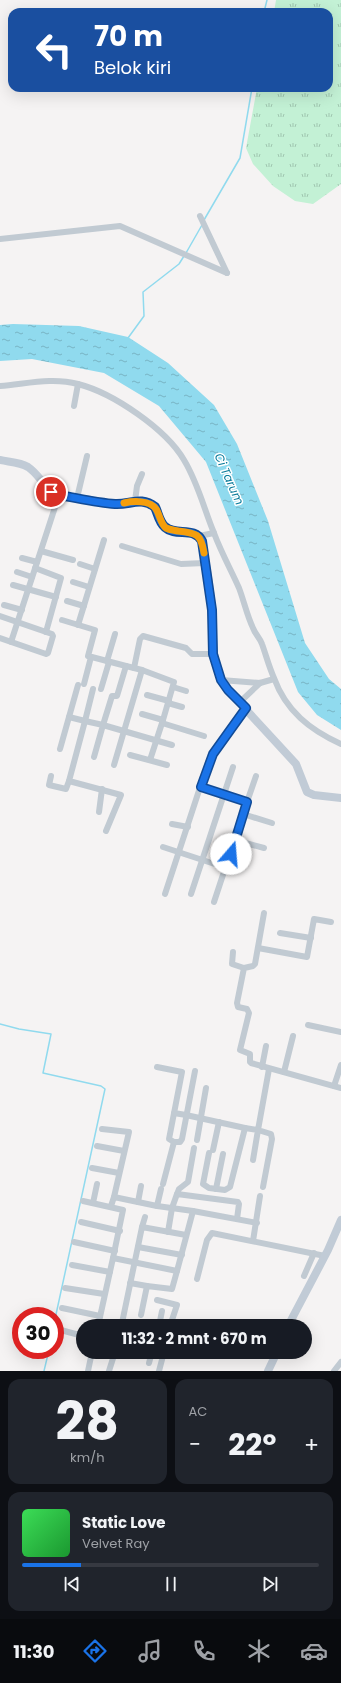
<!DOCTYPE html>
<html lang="id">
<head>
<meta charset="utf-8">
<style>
	:root { --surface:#171b24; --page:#20242c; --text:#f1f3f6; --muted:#9ea1a6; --line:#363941; --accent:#1a73e8 }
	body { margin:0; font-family:Poppins,sans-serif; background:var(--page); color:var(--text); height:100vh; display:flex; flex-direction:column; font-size:15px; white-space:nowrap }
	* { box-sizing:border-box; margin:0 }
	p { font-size:13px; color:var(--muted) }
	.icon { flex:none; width:22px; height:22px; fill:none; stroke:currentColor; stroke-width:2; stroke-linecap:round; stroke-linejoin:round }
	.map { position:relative; height:1371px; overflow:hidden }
	.panel { display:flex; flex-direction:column; gap:8px; padding:8px; background:#0d0f14; flex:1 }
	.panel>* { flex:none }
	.guide { position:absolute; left:8px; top:8px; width:325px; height:84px; border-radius:12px; box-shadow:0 4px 16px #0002; background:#1a4fa0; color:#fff; overflow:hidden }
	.speed { position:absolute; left:12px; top:1307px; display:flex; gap:8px; font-size:20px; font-weight:700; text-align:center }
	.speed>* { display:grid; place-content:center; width:52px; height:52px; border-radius:50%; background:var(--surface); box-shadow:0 4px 16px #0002; line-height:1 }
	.speed .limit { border:6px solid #d22; background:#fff; color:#111 }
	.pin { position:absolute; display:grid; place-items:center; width:34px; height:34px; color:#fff; margin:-17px; border:2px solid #fff; border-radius:50%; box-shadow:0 1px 4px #0007 }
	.me { position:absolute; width:44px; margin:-22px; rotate:18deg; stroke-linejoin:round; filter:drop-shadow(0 0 3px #0008) }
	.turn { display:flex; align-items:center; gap:14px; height:84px; padding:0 20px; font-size:18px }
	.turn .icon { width:52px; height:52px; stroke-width:2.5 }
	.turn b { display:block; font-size:28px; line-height:34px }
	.big { font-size:30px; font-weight:700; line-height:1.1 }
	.panel .widget { flex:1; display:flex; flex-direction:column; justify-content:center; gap:6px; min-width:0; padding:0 14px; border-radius:12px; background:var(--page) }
	.panel .dial { align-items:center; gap:0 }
	.dial b { font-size:52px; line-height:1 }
	.song { display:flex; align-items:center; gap:12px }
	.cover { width:48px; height:48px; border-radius:6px; background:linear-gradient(135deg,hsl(130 70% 55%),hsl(130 70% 35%)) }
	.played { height:4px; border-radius:2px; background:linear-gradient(90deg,var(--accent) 20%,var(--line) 20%) }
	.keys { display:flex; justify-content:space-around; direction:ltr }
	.heat { display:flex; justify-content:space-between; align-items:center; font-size:22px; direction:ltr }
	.panel .tiles { flex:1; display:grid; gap:8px; grid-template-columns:1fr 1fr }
	.widget:last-child { grid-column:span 2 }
	.trip { position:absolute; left:76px; top:1319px; width:236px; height:40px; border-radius:20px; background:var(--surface); box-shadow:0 4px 16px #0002; font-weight:700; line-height:40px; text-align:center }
	.menu { display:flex; height:64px; justify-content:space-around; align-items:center; background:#090b0e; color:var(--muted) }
	.menu .icon { width:28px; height:28px }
	.menu .current { color:var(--accent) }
	.menu b { font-size:18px; color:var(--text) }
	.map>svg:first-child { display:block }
	.grass { fill:url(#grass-tufts) }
	.water { fill:url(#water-ripples) }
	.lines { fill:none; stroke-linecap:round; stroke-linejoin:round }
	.stream { stroke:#90daee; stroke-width:1.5 }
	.street { stroke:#c1cad2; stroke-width:6 }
	.secondary { stroke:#c1cbd6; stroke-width:8 }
	.route-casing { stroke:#114b97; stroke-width:10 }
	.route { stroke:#1a73e8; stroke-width:7 }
	.slow { stroke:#f59e0b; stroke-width:7 }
	.labels { text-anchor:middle; stroke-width:3; stroke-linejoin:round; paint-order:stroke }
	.water-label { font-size:12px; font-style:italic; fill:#0c7c9b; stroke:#fff }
</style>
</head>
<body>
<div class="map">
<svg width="341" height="1371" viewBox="0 0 341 1371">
	<defs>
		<pattern id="grass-tufts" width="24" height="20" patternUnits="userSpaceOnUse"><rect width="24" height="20" fill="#c3f1d5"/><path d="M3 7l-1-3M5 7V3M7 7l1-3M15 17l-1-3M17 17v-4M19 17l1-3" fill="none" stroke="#a0c6b0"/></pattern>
		<pattern id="water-ripples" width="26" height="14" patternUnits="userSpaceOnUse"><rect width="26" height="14" fill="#90daee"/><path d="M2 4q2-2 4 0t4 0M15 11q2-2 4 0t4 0" fill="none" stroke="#78b4c4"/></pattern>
	</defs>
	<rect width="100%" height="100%" fill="#f5f3f3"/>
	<polygon class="grass" points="276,0 341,0 341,184 313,204 295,201 273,186 253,164 246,148 257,88 329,88 329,12 274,12"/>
	<polygon class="water" points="13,324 79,326 128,337 168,363 214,405 237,444 268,521 305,643 329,679 341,689 341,730 317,715 298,692 206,462 159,406 104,373 32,359 0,361 0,325"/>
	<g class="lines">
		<g class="stream">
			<polyline points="264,12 267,0"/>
			<polyline points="204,220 240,158 252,88"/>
			<polyline points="186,253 202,225"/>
			<polyline points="128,338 144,316 143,292 179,264 184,256"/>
			<polyline points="0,1024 19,1029 51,1034 43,1073 101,1086 105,1089 55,1319"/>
			<polyline points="44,1371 49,1350"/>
		</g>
		<g class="street">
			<polyline points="200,216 227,273"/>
			<polyline points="0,239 120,226 227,273"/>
			<path d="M0,386C26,384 52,377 78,384C113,393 166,429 184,460C198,483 204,509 214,533C221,552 231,570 239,588C244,601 247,616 253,628C255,634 260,638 262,644C266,655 269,667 274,678C286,711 310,730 341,744"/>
			<polyline points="74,406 78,384"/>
			<polyline points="77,498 87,456"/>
			<polyline points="135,501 137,486 142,474"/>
			<polyline points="199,536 214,533"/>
			<polyline points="122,546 181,564 205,563"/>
			<polyline points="41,551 73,560"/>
			<polyline points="22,558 37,562"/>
			<polyline points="80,564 95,569"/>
			<polyline points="35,568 61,578 46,632"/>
			<polyline points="17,572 32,577"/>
			<polyline points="73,582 89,587"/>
			<polyline points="13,585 56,597"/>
			<polyline points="67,601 84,606"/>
			<polyline points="4,605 22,610"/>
			<polyline points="0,616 52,634 53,636 48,653 46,654 0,638"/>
			<polyline points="62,620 95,630 88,656 126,666"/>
			<polyline points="78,625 104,540"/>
			<polyline points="11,642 59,495"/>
			<polyline points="107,661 115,634"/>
			<polyline points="134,668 140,639 143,636 186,648 192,654 213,654"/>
			<polyline points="142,670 174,682 163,720"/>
			<polyline points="221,680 260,683 274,679"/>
			<polyline points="84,684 91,657"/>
			<polyline points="173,687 186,691"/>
			<polyline points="101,689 109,662"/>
			<polyline points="147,695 169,701"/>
			<polyline points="240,702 260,683"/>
			<polyline points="168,703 182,707"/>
			<polyline points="142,714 163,720 150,760"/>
			<polyline points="69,717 85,721 93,689"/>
			<polyline points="162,723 204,736"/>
			<polyline points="60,749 78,685"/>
			<polyline points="130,755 167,765"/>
			<polyline points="94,757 103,725 85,721 69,781 121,795 106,831"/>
			<polyline points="114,765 142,670 126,666 117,696 112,696 103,725 172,745"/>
			<polyline points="51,776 49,785 66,789 69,781"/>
			<polyline points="201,787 247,802 256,776"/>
			<polyline points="99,812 102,789"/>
			<polyline points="243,814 272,823"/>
			<polyline points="172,824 188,827"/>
			<polyline points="235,840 264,848"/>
			<polyline points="163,847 233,870"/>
			<polyline points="165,894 209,760 246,708"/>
			<polyline points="191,894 233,767"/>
			<polyline points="214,902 247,802"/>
			<polyline points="264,913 255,964 253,966 244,968 237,1003 238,1007 247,1009 249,1013 240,1050 250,1054 250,1062 251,1063 341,1088"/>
			<polyline points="280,933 311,938"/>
			<polyline points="258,948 307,957 314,919 331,922"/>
			<polyline points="233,952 232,964 244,968"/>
			<polyline points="308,1025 341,1032"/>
			<polyline points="157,1067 182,1072 169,1139 174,1142 180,1142 182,1139 195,1071"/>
			<polyline points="262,1067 266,1046"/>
			<polyline points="284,1072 293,1036"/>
			<polyline points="334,1086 341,1065"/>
			<polyline points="174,1113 186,1115 245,1128"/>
			<polyline points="102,1129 129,1132 114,1197"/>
			<polyline points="197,1140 206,1088"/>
			<polyline points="97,1146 124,1151"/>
			<polyline points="213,1150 219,1122"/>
			<polyline points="209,1153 203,1184 209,1188 225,1190 230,1187 245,1128 258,1130 253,1160"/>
			<polyline points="92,1168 119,1173"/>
			<polyline points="163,1184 174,1142"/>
			<polyline points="263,1187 272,1139 271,1134 258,1130 269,1069"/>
			<polyline points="216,1189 223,1154"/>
			<polyline points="177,1194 179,1189 188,1182 194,1148"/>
			<polyline points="83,1201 123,1210 113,1258"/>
			<polyline points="138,1202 141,1186"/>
			<polyline points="93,1203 97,1184"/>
			<polyline points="111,1206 114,1197 157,1206 193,1211 257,1223"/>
			<polyline points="157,1206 161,1189"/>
			<polyline points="81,1222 120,1231"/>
			<polyline points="142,1227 145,1217"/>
			<polyline points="168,1232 172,1208 177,1194 238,1202 239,1204 237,1219"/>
			<polyline points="253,1241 260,1196"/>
			<polyline points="74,1242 115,1251"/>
			<polyline points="138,1247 182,1255"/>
			<polyline points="72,1265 110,1272"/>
			<polyline points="304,1276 314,1253"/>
			<polyline points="197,1279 207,1240 212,1233 325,1256"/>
			<polyline points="130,1283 147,1286"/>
			<polyline points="65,1288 104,1294"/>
			<polyline points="157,1300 177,1305 170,1326"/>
			<polyline points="62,1308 100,1316"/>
			<polyline points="141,1315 147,1286 172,1289 177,1271"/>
			<polyline points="98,1326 113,1258 177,1271 193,1211"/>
			<polyline points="133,1326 122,1323 142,1227 186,1235"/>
			<polyline points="159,1326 162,1311"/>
			<polyline points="57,1329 83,1336"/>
			<polyline points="149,1363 152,1352"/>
			<polyline points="88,1371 92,1352"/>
			<polyline points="109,1371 115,1352"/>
			<polyline points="159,1371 164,1352"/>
			<polyline points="334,1371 341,1362"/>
		</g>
		<g class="secondary">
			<path d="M0,460C9,462 20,462 28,467C40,475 45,490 59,495L115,504L135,501L153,505C160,512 159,525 168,529C180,535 195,527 202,541C206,564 210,586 212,609C215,640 208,662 228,690L296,764L307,792L314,795L341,798"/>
			<polyline points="288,1326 328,1250 341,1220"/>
			<polyline points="268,1371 277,1352"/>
		</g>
	</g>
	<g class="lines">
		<defs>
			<path id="route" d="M51,492L59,495C77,498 97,503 115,504C130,505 141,496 155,507C158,513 159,522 165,527C176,537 194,526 202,541L212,610L213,654L221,680L228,690L246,708L213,754L201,787L247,802L231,854"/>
		</defs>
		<use href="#route" class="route-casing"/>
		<use href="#route" class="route"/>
		<path class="slow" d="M124,503C133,501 150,500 156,509C160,515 160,523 166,528C170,530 174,530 178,531C197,533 201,534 204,553"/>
	</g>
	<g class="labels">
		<g class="water-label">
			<text transform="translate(229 479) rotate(66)" y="4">Ci Tarum</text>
		</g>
	</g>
</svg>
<div class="speed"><div class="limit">30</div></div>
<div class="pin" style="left:51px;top:492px;background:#d93025"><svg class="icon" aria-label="arrive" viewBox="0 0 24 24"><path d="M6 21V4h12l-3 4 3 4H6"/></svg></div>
<svg class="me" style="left:231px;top:854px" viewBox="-20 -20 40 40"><circle r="19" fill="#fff"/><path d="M0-13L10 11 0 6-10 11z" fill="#1a73e8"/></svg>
<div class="trip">11:32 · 2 mnt · 670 m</div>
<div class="guide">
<div class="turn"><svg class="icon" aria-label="left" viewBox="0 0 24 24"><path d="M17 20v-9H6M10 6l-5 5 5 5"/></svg><div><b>70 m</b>Belok kiri</div></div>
</div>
</div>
<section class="panel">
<div class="tiles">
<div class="widget dial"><b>28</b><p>km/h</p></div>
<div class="widget"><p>AC</p>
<div class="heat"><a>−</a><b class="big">22°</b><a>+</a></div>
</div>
<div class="widget">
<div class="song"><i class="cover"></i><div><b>Static Love</b><p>Velvet Ray</p></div></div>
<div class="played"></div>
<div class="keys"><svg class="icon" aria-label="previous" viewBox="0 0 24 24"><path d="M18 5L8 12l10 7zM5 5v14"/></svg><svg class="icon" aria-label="pause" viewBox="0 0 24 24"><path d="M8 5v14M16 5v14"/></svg><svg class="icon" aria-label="next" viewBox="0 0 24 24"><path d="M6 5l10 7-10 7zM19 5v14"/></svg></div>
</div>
</div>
</section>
<nav class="menu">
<b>11:30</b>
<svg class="icon current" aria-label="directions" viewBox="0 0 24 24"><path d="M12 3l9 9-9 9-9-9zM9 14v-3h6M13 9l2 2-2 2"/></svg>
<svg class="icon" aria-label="music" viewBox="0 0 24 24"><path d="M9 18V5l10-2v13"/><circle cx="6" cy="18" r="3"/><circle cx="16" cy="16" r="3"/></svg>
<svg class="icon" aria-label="phone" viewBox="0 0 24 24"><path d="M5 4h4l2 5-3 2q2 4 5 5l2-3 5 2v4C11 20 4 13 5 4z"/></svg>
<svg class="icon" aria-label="climate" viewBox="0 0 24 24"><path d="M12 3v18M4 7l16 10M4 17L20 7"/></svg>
<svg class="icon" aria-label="car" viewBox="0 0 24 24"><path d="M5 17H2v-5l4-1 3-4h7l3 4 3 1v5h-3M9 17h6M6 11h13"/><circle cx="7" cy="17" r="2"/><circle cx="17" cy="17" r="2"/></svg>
</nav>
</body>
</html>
